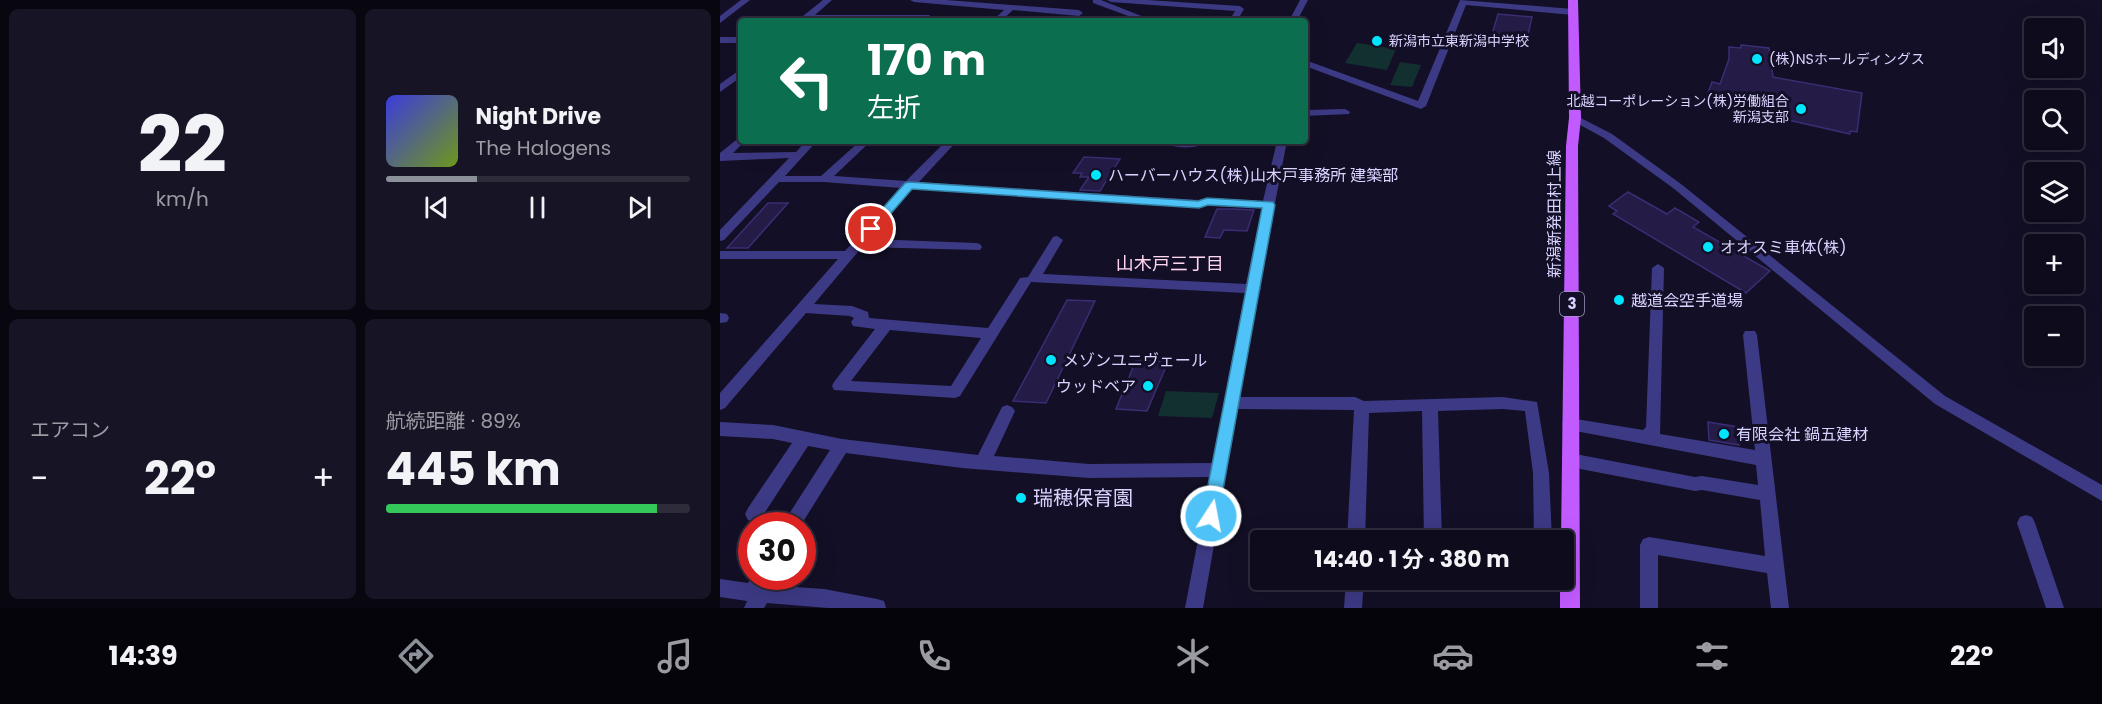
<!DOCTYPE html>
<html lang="ja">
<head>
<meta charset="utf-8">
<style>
	:root { --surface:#0e0b1c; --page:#171425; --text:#f1f3f6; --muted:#9b9ba3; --line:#2e2b3b; --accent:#8c9099 }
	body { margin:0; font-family:Poppins,"Noto Sans JP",sans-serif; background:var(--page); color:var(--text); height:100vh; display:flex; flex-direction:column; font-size:22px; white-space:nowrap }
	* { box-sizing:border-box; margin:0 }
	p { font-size:20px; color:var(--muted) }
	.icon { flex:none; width:33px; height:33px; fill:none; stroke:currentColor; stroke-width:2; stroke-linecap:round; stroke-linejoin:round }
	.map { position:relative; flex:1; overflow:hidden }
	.sheet { display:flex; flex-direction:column; gap:9px; padding:9px; background:#08060f; width:720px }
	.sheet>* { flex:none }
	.guide { position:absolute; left:18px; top:18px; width:570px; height:126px; border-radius:6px; box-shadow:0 6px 24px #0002,0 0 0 2px var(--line); background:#0b6e4f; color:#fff; overflow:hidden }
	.tools { position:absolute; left:1304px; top:18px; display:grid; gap:12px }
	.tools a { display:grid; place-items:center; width:60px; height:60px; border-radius:6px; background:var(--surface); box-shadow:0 6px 24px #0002,0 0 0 2px var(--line); font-size:30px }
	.speed { position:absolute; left:18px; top:512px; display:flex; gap:12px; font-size:30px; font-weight:700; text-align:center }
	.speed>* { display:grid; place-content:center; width:78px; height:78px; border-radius:50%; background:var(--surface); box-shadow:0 6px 24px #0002,0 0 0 2px var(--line); line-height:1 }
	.speed .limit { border:9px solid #d22; background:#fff; color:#111 }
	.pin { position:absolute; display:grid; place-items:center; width:51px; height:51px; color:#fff; margin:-26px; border:3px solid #fff; border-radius:50%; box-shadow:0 2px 6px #0007 }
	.me { position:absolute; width:66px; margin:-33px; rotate:11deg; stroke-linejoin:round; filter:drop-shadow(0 0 4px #0008) }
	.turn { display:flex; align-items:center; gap:21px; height:126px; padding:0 30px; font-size:27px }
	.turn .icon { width:78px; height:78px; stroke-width:2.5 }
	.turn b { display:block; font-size:42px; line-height:51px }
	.big { font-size:45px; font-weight:700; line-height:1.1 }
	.sheet .card { flex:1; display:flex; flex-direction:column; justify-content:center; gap:9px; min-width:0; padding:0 21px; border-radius:9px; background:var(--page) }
	.sheet .dial { align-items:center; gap:0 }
	.dial b { font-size:78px; line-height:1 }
	.song { display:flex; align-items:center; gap:18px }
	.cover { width:72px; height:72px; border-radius:9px; background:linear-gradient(135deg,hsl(240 70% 55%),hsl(80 70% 35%)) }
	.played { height:6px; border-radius:3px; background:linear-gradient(90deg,var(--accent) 30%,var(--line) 30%) }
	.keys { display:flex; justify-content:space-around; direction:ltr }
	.heat { display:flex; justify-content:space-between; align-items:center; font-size:33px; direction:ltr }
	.charge { height:9px; border-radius:4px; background:linear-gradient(90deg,#34c759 89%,var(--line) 0) }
	.sheet .tiles { flex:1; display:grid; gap:9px; grid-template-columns:repeat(2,1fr) }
	.trip { position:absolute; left:530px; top:530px; width:324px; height:60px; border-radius:6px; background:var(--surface); box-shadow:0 6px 24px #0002,0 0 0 2px var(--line); font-weight:700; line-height:60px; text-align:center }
	.dock { display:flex; height:96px; justify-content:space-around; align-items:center; background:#06040b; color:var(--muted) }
	.dock .icon { width:42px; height:42px }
	.dock .selected { color:var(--accent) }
	.dock b { font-size:27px; color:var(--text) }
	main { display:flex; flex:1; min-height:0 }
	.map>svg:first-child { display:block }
	.green { fill:#12302f }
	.building { fill:#241b47; stroke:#3b2d73; stroke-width:1.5 }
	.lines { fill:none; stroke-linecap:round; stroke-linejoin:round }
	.minor { fill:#3d3a85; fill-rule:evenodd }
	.primary { fill:#c25bff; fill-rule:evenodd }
	.route { fill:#4fc3f7; stroke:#337fa1; stroke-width:1.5 }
	.poi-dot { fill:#00e5ff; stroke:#130f26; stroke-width:2 }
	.labels { text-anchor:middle; stroke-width:6; stroke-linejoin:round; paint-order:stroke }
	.far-poi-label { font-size:14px; fill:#d9d4ff; stroke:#130f26; text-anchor:start }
	.shield { fill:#130f26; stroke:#9e99be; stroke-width:1.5 }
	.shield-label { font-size:15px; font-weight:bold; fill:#d9d4ff }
	.poi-label { font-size:16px; fill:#d9d4ff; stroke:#130f26; text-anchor:start }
	.street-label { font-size:16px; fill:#d9d4ff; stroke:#130f26 }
	.neighbourhood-label { font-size:18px; fill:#ffd6f0; stroke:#130f26 }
	.near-poi-label { font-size:20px; fill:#d9d4ff; stroke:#130f26; text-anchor:start }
</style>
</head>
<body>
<main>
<section class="sheet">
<div class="tiles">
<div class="card dial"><b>22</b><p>km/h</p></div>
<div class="card">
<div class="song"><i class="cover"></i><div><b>Night Drive</b><p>The Halogens</p></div></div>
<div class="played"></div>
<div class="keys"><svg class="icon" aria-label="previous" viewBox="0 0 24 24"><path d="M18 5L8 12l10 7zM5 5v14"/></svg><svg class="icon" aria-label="pause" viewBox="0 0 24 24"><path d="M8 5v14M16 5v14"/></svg><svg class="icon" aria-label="next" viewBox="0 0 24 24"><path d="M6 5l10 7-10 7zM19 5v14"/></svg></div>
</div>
<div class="card"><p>エアコン</p>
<div class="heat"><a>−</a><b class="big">22°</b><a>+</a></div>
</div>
<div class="card"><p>航続距離 · 89%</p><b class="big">445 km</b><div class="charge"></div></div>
</div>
</section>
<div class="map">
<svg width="1382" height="608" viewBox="0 0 1382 608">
	<rect width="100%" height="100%" fill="#130f26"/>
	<g class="green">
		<polygon points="637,43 676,49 667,70 625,63"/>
		<polygon points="680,62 701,65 692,87 670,85"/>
		<polygon points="446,391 499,393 492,418 438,416"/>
	</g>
	<g class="building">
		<polygon points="778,14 812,17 806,44 770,41"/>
		<polygon points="1021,45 1049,48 1053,77 1142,93 1137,132 1130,131 1130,134 985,101 992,82 1000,84 1009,59 1009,47 1021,48"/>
		<polygon points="364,157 400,159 380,191 360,190 369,177 360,177 362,173 353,173"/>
		<polygon points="908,192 947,214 955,208 979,222 973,227 1050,271 1026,293 893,214 897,211 889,206"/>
		<polygon points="48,203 68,203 28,248 7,248"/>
		<polygon points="497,209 513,209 534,210 527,231 504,230 500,238 485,237"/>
		<polygon points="347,300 375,301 326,403 293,401"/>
		<polygon points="416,360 448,362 427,411 396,409"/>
		<polygon points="988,422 1018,427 1019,445 989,440"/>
	</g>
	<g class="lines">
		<g class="minor">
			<polygon points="21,0 30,0 0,23 0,16"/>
			<polygon points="103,0 112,0 95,15 209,15 213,18 209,21 80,21 83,16"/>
			<polygon points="190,0 226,0 359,10 363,13 359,16 293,10 281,21 272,21 284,10 194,2"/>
			<polygon points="373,0 381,0 434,21 422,21 373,3"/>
			<polygon points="387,0 427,0 520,6 524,9 517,21 509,21 515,11 391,2"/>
			<polygon points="580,0 588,0 577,21 569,21"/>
			<polygon points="740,0 853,9 857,12 853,15 746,5 706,106 701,109 585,66 585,60 698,101"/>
			<rect x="0" y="37" width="21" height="6"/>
			<polygon points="21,69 21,77 0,92 0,84"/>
			<polygon points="625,109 630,112 629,114 585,116 585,110"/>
			<polygon points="855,115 892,134 961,184 1225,396 1382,485 1382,501 1215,404 953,188 884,138 851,120 850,118"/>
			<path d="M21,136V141H25L13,153L76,152L86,141H97L65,176H101L140,141H151L114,176L186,181L226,141H237L199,182L479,200L487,198L543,201L557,141H567L539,286L541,289L538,292L520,397H635L644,401L783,397L817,402L829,473L832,540H814L813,473L805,411L783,409L718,411L722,540H704L702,411L649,413L645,540H627L634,410L518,409L483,608H465L490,477L369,478L242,468L126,453L81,525H62L110,450L88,446L40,520L34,522L28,520L25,514L28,508L72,443L53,439L0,436V422L53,425L122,439L258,455L282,407L287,405L292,407L295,411L274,456L369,464L492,463L525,293L311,282L240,396L235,398L114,390L112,386L114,382L155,329L133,326L131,322L134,318L130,316L86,313L5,408L0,410V393L118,259H0V251H125L181,188L104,182H59L4,240L0,241V230L69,158L0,161V153ZM192,188L479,208L487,206L542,208L526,284L323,274L343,240L337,236L333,237L308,277L300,278L268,328L149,318L148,312L132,306L94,304L142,247L260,250L262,247L260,244L256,243L149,239ZM170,330L261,338L231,386L131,381Z"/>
			<path d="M441,141H489C479,150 452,149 441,141Z"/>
			<polygon points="938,264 944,268 940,434 1035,450 1023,335 1025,331 1035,331 1037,335 1069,608 1051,608 1047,573 938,555 938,608 920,608 920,545 923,539 929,537 1045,556 1040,500 982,490 975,491 850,467 844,465 842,460 844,455 850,453 975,477 982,476 1038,485 1036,465 850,430 844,429 842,424 844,419 850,418 923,430 926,427 932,268"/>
			<polygon points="0,313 7,314 9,318 7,322 0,323"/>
			<polygon points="1306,515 1312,517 1315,523 1344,608 1326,608 1297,523 1300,517"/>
			<path d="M843,574L856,577L859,583L856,589C846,594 829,592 819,587L816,579H843Z"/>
			<polygon points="32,576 51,576 47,585 104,589 157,599 164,601 166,608 108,608 47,603 44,608 24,608 27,601 0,597 0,579 28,583"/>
			<polygon points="626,579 644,579 642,608 624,608"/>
		</g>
		<polygon class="primary" points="848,0 858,0 861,118 858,146 860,608 840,608 840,579 843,579 843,540 841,540 846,146 849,118"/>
	</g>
	<polygon class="route" points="189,182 478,201 487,198 553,202 555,205 497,522 491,524 485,522 482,516 542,208 488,205 479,208 192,189 155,232 147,232 145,229 147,226 185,183"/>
	<g class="poi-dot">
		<circle cx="657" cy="41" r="6"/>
		<circle cx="1037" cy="59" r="6"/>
		<circle cx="1081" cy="109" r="6"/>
		<circle cx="376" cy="175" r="6"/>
		<circle cx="988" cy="247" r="6"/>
		<circle cx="899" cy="300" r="6"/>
		<circle cx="331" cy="360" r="6"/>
		<circle cx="428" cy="386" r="6"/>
		<circle cx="1004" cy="434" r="6"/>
		<circle cx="301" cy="498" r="6"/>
	</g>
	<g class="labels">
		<g class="far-poi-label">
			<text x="669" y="46">新潟市立東新潟中学校</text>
			<text x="1049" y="64">(株)NSホールディングス</text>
			<text x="1069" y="106" text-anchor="end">北越コーポレーション(株)労働組合<tspan x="1069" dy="16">新潟支部</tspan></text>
		</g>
		<rect class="shield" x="840" y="292" width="24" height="24" rx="4.5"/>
		<g class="shield-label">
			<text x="852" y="309">3</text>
		</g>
		<g class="poi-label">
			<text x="388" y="181">ハーバーハウス(株)山木戸事務所 建築部</text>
			<text x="1000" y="253">オオスミ車体(株)</text>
			<text x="911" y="306">越道会空手道場</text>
			<text x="343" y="366">メゾンユニヴェール</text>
			<text x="416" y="392" text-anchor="end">ウッドベア</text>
			<text x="1016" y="440">有限会社 鍋五建材</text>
		</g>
		<g class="street-label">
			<text transform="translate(834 214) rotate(-90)" y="6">新潟新発田村上線</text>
		</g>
		<g class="neighbourhood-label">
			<text x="450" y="270">山木戸三丁目</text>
		</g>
		<g class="near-poi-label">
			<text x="313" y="505">瑞穂保育園</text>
		</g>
	</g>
</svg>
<div class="tools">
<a><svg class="icon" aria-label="sound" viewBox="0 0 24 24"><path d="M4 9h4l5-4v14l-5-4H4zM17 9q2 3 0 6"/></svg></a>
<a><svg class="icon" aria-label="search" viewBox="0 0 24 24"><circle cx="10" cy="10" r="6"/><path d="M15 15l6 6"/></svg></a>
<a><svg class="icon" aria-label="layers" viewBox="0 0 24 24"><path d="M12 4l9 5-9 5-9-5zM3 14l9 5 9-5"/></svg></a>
<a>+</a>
<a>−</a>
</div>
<div class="speed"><div class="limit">30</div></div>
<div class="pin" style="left:151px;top:229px;background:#d93025"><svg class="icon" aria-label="arrive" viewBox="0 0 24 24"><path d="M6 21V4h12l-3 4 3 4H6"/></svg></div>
<svg class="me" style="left:491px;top:516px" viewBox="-20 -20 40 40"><circle r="17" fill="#4fc3f7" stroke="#fff" stroke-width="3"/><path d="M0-11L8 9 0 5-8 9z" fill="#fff"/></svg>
<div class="trip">14:40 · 1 分 · 380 m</div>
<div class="guide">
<div class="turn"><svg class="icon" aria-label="left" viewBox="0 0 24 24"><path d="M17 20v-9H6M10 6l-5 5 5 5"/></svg><div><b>170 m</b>左折</div></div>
</div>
</div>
</main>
<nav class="dock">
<b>14:39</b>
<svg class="icon selected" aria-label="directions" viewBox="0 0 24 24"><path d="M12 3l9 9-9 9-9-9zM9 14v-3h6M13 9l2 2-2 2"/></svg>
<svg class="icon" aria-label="music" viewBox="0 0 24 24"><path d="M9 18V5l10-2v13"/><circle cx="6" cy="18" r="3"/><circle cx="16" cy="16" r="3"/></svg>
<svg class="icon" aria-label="phone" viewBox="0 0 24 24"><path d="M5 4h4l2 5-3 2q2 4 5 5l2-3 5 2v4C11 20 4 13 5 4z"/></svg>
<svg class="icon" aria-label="climate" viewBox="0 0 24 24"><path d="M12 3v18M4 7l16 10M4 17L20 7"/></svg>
<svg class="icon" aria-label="car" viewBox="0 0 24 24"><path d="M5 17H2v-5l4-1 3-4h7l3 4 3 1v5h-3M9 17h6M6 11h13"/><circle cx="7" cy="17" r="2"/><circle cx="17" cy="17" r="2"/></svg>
<svg class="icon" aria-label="filters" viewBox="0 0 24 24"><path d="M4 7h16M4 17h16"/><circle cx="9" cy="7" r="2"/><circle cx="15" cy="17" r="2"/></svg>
<b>22°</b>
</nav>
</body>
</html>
